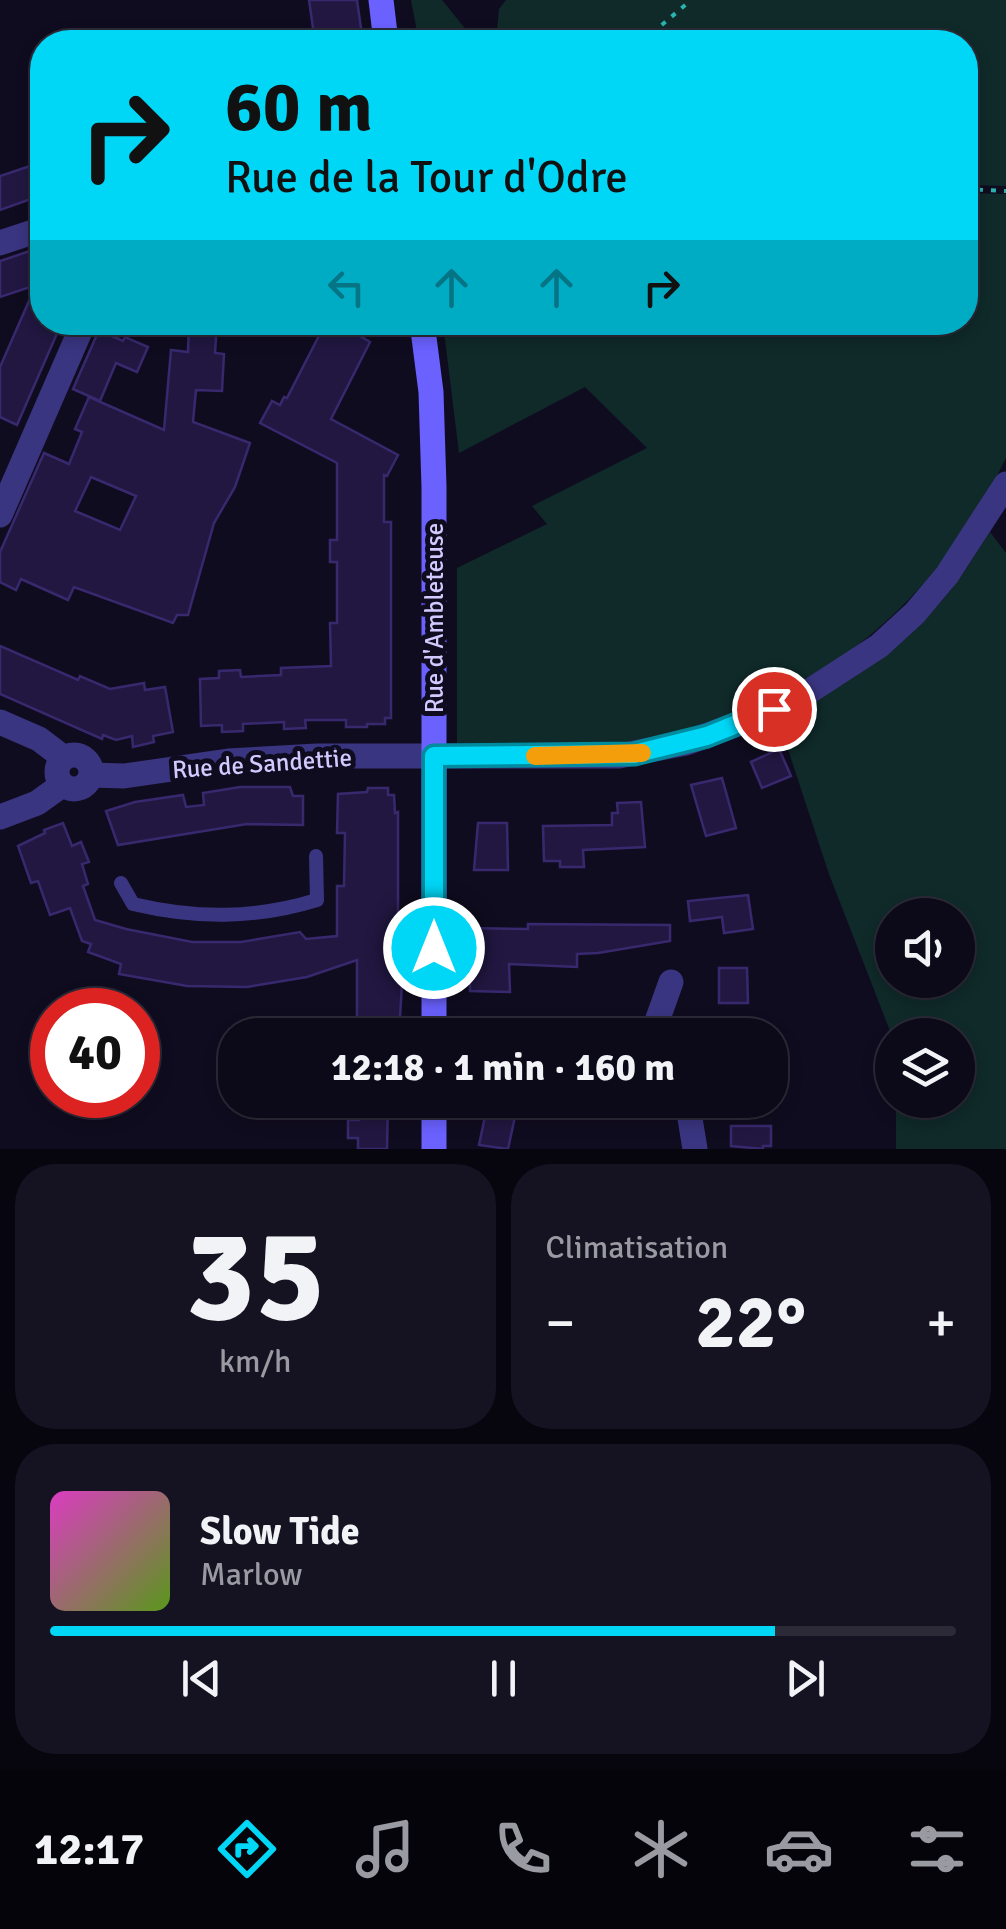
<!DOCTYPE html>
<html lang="fr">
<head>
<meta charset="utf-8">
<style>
	:root { --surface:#0c0918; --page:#151221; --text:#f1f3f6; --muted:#9a9aa2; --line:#2c2a37; --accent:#00d6f5 }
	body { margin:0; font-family:Signika,sans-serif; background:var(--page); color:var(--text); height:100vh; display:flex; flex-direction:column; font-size:38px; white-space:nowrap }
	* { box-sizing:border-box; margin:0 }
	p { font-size:32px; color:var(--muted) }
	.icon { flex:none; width:55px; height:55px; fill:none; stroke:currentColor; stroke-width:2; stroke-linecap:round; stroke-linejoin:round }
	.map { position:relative; height:1149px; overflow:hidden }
	.details { display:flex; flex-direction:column; gap:15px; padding:15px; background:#07050d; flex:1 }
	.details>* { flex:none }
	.guide { position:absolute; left:30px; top:30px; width:948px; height:305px; border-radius:40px; box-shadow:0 5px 15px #0003,0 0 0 2px var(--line); background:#00d6f5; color:#111; overflow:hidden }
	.fabs { position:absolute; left:875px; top:898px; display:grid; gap:20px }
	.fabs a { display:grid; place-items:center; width:100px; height:100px; border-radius:50%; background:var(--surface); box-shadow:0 5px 15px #0003,0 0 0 2px var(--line); font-size:50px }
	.speed { position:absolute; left:30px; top:988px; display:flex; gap:20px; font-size:50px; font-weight:700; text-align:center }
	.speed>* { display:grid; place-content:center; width:130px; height:130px; border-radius:50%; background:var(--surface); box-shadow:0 5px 15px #0003,0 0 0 2px var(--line); line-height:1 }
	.speed .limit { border:15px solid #d22; background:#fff; color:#111 }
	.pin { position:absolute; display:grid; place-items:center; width:85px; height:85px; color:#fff; margin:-42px; border:5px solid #fff; border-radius:50%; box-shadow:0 2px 10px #0007 }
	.me { position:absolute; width:110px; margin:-55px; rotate:0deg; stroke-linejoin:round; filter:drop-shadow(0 0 8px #0008) }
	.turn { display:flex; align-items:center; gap:35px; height:210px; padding:0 30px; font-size:45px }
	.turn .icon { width:130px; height:130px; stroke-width:2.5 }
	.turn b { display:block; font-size:70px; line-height:85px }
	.lanes { display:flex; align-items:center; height:95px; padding:0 30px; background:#0003; justify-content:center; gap:50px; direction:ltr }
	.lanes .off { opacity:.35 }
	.big { font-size:75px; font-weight:700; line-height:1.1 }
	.details .card { flex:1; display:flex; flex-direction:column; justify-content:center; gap:15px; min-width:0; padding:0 35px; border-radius:40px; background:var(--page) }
	.details .dial { align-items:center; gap:0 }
	.dial b { font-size:130px; line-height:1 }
	.song { display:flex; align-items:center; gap:30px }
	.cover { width:120px; height:120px; border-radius:15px; background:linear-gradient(135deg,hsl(310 70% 55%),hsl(90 70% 35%)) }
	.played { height:10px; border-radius:5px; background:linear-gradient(90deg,var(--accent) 80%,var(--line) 80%) }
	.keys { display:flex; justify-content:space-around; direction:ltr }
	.heat { display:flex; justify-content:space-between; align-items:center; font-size:55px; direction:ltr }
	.details .tiles { flex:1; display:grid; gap:15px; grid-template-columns:1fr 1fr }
	.card:last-child { grid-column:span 2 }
	.trip { position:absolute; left:218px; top:1018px; width:570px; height:100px; border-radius:40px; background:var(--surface); box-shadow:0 5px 15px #0003,0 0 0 2px var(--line); font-weight:700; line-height:100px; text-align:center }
	.menu { display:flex; height:160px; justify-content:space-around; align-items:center; background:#05040a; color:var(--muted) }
	.menu .icon { width:70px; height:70px }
	.menu .selected { color:var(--accent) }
	.menu b { font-size:45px; color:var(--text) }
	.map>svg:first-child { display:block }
	.green { fill:#0f2a29; fill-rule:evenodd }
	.building { fill:#211741; stroke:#38296e; stroke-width:2.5; fill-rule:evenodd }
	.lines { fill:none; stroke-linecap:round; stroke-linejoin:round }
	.path { stroke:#2ab4af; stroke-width:4; stroke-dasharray:5 8; stroke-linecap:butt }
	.lane { stroke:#3a3580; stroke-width:14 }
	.street { stroke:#3a3580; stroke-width:25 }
	.secondary { stroke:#6a61ff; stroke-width:25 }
	.route-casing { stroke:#008b9f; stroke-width:25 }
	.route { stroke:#00d6f5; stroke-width:18 }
	.slow { stroke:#f59e0b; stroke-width:18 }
	.labels { text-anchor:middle; stroke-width:10; stroke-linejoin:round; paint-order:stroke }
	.street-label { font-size:25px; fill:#d2caff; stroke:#100c20 }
</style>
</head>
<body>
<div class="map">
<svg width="1006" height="1149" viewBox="0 0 1006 1149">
	<rect width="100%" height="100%" fill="#100c20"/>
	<g class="green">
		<polygon points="411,0 442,0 476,42 419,42"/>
		<polygon points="506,0 1006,0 1006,186 965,185 965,42 508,42 497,29 499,9"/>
		<path d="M965,193L1006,194V458C945,582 858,667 728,716C688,731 646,743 602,746C554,748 505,744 457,743V568L547,524L532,506L647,448L585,387L459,453L443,323L965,322Z"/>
		<path d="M990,532L1006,553V1149H896V1100H958V1035L892,1036L829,874L778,719C844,689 904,647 951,590C965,572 977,551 990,532ZM892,915H958V980H892Z"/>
	</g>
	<g class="building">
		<polygon points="309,0 357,0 363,42 315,42"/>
		<polygon points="42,162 42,195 0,210 0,176"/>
		<polygon points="42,247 42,322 62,322 17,425 0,417 0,367 36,285 0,297 0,261"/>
		<path d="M189,322H217L215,353L224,354L222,391L196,390L193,422L250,443L235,487L214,523L188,615H177L173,623L74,587L68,600L21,579L16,590L0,582V552L44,453L69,464L82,432L75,429L89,397L164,430L171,350L188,352ZM91,477L136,496L120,530L75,511Z"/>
		<polygon points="326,322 362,322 360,336 370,342 331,419 398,455 387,476 384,475 384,522 391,522 391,718 385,718 385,724 367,724 367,727 346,727 346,720 305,720 306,728 284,729 284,722 243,724 243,731 222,732 222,725 201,726 200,679 219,678 219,671 240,670 241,677 281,675 281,668 331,666 330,623 337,623 337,562 330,562 330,540 337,540 337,463 260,423 272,401 280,405 284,397 287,398"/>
		<polygon points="99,330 123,341 125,337 148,347 137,372 116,363 100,401 73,389"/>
		<polygon points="0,646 78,680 80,676 110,689 144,683 145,690 165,687 173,732 153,736 154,742 133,747 132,736 116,740 103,735 102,739 0,694"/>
		<polygon points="779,749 791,776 762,788 751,762"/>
		<polygon points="722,778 736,828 706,836 691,785"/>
		<polygon points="240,787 290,787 293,796 303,796 303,825 247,824 118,845 106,811 135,802 183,795 186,807 204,805 203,793"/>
		<polygon points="368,788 388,788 388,795 394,795 395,813 398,812 398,944 400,966 403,966 399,1035 371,1035 371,1027 357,1027 357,960 307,977 247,987 187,986 119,974 121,964 88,952 91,944 82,941 70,908 50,915 38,881 31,883 18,846 45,833 44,830 63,823 72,846 81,842 89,862 82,864 88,884 83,886 95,920 126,929 192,942 241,942 300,932 306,939 337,936 337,886 344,886 345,833 337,833 338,794 367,792"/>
		<polygon points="641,802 645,847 583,850 584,867 560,867 560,861 544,861 543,826 612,825 612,813 618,813 617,803"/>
		<polygon points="478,823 507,823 508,870 474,870"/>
		<polygon points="748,895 753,929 724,933 722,917 690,921 688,901"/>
		<polygon points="528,924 670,925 670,941 598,953 577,954 577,967 509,964 510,992 470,991 469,928 528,929"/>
		<polygon points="719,968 747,968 748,1003 719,1003"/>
		<polygon points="359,1100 388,1100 387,1149 358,1149 358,1138 348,1138 348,1120 359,1120"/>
		<polygon points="487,1107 516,1112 508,1149 479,1145"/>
		<polygon points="731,1126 771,1126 771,1146 763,1146 763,1149 731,1146"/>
	</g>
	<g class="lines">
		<g class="path">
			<polyline points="642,42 691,0"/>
			<polyline points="965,189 1006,191"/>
		</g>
		<path class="lane" d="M121,883L133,904C196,919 255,919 317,900L316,856"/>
		<g class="street">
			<polyline points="0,243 42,229"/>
			<polyline points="0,515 84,322"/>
			<polyline points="0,722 39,739 64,758"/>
			<circle cx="74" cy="772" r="17"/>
			<polyline points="91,775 124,776 228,761 317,756 619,756 686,743 746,721 802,696 879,646 915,613 947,575 1006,484"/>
			<polyline points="0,817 37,803 62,785"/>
			<polyline points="434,1032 624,1035"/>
			<polyline points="652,1035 671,982"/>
			<polyline points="687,1100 695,1149"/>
		</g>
		<g class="secondary">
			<polyline points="381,0 386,42"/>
			<polyline points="422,322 431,392 434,487 434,1035"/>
			<polyline points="434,1100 434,1149"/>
		</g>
	</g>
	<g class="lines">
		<defs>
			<polyline id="route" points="434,948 434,756 634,754 707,736 774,709"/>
		</defs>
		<use href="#route" class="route-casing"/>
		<use href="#route" class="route"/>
		<polyline class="slow" points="535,756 642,753"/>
	</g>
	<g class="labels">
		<g class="street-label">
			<text transform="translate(434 618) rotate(-90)" y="9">Rue d'Ambleteuse</text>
			<text transform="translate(262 763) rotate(-4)" y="9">Rue de Sandettie</text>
		</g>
	</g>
</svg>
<div class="fabs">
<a><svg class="icon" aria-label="sound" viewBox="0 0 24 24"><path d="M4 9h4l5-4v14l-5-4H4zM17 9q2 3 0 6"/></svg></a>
<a><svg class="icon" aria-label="layers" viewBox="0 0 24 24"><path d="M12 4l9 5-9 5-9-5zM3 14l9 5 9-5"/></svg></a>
</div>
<div class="speed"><div class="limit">40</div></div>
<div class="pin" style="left:774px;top:709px;background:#d93025"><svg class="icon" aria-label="arrive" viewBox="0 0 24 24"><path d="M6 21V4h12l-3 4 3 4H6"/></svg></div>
<svg class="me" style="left:434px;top:948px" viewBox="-20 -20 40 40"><circle r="17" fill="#00d6f5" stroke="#fff" stroke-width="3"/><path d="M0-11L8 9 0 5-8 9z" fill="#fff"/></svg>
<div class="trip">12:18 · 1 min · 160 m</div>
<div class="guide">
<div class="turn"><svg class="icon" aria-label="right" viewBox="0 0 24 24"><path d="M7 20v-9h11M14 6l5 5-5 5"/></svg><div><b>60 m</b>Rue de la Tour d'Odre</div></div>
<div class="lanes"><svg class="icon off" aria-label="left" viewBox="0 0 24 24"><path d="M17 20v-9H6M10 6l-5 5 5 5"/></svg><svg class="icon off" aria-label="ahead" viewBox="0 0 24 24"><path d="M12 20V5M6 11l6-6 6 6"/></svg><svg class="icon off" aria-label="ahead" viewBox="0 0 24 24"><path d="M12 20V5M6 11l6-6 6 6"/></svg><svg class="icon" aria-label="right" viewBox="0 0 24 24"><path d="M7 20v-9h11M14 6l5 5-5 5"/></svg></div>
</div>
</div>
<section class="details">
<div class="tiles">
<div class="card dial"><b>35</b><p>km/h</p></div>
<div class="card"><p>Climatisation</p>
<div class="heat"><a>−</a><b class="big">22°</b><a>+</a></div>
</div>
<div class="card">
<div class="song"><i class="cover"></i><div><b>Slow Tide</b><p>Marlow</p></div></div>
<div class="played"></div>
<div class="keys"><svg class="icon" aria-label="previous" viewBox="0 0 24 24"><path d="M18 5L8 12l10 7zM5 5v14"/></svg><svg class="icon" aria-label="pause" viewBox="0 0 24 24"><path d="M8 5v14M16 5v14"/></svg><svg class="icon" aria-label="next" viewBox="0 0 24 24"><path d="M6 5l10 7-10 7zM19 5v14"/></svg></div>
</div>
</div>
</section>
<nav class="menu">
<b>12:17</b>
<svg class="icon selected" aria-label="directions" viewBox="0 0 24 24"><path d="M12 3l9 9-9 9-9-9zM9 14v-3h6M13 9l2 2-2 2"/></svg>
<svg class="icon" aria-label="music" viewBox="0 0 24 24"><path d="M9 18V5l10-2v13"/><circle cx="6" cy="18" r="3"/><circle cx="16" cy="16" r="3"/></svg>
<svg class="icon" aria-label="phone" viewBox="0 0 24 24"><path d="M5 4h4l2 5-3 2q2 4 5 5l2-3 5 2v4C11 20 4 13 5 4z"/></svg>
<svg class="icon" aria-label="climate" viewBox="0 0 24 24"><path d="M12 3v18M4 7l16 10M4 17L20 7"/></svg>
<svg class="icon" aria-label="car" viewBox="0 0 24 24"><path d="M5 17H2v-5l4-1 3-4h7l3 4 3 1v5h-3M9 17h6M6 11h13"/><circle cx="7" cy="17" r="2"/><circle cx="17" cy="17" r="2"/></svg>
<svg class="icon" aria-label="filters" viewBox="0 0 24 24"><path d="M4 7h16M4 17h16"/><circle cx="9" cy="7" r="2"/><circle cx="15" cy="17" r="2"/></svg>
</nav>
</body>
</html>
